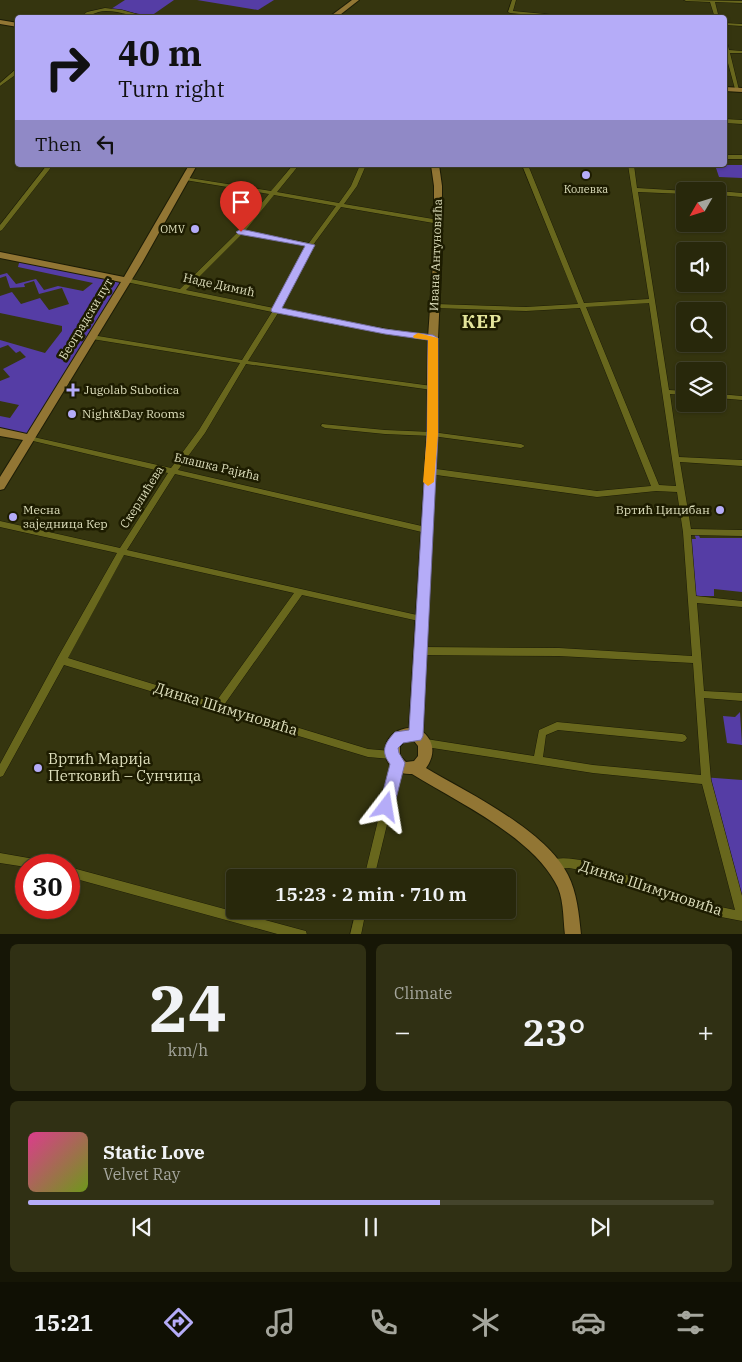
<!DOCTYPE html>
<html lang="en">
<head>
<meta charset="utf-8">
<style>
	:root { --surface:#28280b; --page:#303014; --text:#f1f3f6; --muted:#a5a69d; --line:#44442c; --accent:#b5acf8 }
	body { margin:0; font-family:"IBM Plex Serif",serif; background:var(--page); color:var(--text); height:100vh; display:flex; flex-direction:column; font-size:19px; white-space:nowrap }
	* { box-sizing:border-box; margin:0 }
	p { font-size:16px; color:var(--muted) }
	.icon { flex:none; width:28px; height:28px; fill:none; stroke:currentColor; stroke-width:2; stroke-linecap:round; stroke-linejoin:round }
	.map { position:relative; height:934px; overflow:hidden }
	.drawer { display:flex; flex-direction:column; gap:10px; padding:10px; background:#161606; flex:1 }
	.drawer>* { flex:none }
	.top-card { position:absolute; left:15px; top:15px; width:712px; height:152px; border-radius:5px; box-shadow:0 1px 4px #0004,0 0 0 1px var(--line); background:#b5acf8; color:#111; overflow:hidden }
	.needle { width:32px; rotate:231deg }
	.tools { position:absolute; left:676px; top:182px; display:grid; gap:10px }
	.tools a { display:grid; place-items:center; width:50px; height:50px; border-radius:5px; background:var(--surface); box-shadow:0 1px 4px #0004,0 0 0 1px var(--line); font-size:25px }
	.speed { position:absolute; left:15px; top:854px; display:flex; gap:10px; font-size:25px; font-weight:700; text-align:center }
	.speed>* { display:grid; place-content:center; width:65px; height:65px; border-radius:50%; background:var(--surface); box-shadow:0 1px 4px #0004,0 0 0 1px var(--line); line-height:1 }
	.speed .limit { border:8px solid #d22; background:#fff; color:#111 }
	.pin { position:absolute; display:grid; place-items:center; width:42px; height:42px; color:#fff; margin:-51px -21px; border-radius:50% 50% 50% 0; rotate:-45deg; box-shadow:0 0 5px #0007 }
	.pin .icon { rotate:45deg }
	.me { position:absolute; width:55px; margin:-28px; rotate:14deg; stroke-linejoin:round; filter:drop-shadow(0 0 4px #0008) }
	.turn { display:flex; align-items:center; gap:18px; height:105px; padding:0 20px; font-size:22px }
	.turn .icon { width:65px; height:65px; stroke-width:2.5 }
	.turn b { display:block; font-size:35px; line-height:42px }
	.then { display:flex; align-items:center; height:48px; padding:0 20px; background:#0003; gap:10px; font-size:19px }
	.big { font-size:38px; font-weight:600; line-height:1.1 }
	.drawer .card { flex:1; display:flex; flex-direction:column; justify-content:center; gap:8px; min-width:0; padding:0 18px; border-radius:8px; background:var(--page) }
	.drawer .dial { align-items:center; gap:0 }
	.dial b { font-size:65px; line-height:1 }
	.song { display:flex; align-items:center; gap:15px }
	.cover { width:60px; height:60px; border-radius:8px; background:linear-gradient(135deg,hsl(330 70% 55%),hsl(80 70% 35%)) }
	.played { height:5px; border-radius:2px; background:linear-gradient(90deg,var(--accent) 60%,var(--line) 60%) }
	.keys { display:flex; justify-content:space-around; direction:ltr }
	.heat { display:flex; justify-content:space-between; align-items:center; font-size:28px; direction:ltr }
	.drawer .tiles { flex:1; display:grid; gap:10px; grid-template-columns:1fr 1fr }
	.card:last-child { grid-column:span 2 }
	.trip { position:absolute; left:226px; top:869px; width:290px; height:50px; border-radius:5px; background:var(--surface); box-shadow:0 1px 4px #0004,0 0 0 1px var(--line); font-weight:600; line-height:50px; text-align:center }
	.tabs { display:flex; height:80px; justify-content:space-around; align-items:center; background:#101004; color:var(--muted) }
	.tabs .icon { width:35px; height:35px }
	.tabs .active { color:var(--accent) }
	.tabs b { font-size:22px; color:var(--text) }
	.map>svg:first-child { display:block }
	.green { fill:#553da5 }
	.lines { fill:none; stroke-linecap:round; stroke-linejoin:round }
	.street-casing { stroke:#1c1c06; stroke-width:1 }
	.secondary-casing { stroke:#1c1c06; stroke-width:2 }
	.street { fill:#68671d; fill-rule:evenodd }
	.secondary { fill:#927634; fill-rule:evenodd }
	.route { fill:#b5acf8; stroke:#7670a1 }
	.slow { fill:#f59e0b }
	.poi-dot { fill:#b5acf8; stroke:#1d1c00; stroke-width:2 }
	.labels { text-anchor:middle; stroke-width:5; stroke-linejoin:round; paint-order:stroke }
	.far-poi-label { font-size:11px; fill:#dedfbc; stroke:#1d1c00 }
	.street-label { font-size:12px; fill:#dedfbc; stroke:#1d1c00 }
	.poi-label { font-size:12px; fill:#dedfbc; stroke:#1d1c00; text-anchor:start }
	.near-street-label { font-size:15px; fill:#dedfbc; stroke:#1d1c00 }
	.near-poi-label { font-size:15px; fill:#dedfbc; stroke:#1d1c00; text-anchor:start }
	.district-label { font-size:18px; font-weight:bold; letter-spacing:1px; fill:#e4e59b; stroke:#1d1c00 }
</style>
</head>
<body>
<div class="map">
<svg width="742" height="935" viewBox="0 0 742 935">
	<rect width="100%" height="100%" fill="#35350f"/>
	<g class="green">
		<polygon points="125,0 174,0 151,16 111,9"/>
		<polygon points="197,0 274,0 258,10"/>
		<polygon points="715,165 742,165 742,178 719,177"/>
		<polygon points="20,259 126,280 29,438 0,432 0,416 10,418 19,405 0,401 0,381 10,377 3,369 26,357 20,351 16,353 8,345 0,348 0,340 45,353 62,331 62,326 0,313 0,296 12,292 21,304 40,298 49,310 69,304 62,288 39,294 34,281 24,284 25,287 10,288 6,276 0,278 0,275 7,273 16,284 36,279 44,290 58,286 83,291 93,283 18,267"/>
		<polygon points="694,533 698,533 700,538 742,538 742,592 714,589 714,596 695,596 690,539 696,539"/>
		<polygon points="740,712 742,745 727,743 723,716 735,717"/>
		<polygon points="702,777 742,780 742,917"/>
	</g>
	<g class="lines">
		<defs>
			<g id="street">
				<polygon points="512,0 516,0 513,11 587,18 562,18 510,13 508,12"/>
				<polygon points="684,0 742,1 742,3 715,2 719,18 715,18 710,2 686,1"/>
				<path d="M105,8L122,10L150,18C135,18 121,11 106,11C95,11 88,18 79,18L87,12Z"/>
				<polygon points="725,23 742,24 742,26 725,25"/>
				<polygon points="725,41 727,42 729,50 742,51 742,53 730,53 739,90 735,89 725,52"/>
				<polygon points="16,69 18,69 18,73 0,86 0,83"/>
				<polygon points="725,119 742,120 742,124 725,123"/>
				<rect x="725" y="155" width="17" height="4"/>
				<polygon points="47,165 53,165 2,230 0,231 0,225"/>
				<path d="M293,165H299L277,192L339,203L351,186L360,165H366L357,186L344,204L439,220L442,222L439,224L341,207L313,245L280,309L338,321L433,336L436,338L433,340L338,325L278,313L248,361L432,386L435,388L432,390L246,364L205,433L178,470L426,527L429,528L430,530L429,532L426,533L175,474L127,550L426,617L427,619L426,621L423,622L302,595L224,705L368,749L391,751L394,752L396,755L394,758L391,759L368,757L64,665L3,776L0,777V764L58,657L117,553L0,527V521L120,548L168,473L29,440L25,438L29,436L171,468L199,430L240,363L92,339L89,337L92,335L242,360L272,312L126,282L123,280L126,278L180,289L239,231L269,194L185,180L183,179V177L271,191ZM274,195L336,206L309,243L245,231ZM242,234L306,246L274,308L186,290ZM124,555L294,593L215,703L68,658Z"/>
				<path d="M522,165H528L584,303L649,299L628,165H634L637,188L687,191H685V194L638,192L669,390L685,391V395L670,394L679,457L742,460V466L680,462L691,529L742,530V536L691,535L696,596L742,601V607L697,603L704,691L742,693V701L704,698L711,780L742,896V921L716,916L586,871L569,868L552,869L548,867L547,864L548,861C560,856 574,859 586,861L716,906L735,910L702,784L593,773L426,747L423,746L421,743L423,740L426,739L534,756L539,730L557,722L682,734L685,735L687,738L685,741L682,742L558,730L546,735L543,757L593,765L701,775L693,663L559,656L421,655L418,653L417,651L418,649L421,647L559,648L692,656L683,532L677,492L656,491L597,497L429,474L425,471L429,468L597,491L651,486L580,308L526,311L436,308L433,306L436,304L526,307L578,304ZM649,303L676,486L659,485L586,307Z"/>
				<polygon points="718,191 742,193 742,197 718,195"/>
				<polygon points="718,394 742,396 742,400 718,398"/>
				<polygon points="322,424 385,430 432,432 521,444 525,446 521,448 432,436 385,434 325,428 321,426"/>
				<polygon points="397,759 400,760 402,763 374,878 364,878 392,763 394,760"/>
				<polygon points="0,853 40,860 44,862 45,865 26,865 26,867 0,863"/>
				<polygon points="69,867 302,930 306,931 307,935 281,935 69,877"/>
				<polygon points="356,910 366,910 361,935 350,935"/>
			</g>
			<g id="secondary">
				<polygon points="352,0 359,0 336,18 328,18"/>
				<polygon points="0,20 18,23 18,27 0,24"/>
				<polygon points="725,87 742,88 742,92 725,91"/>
				<polygon points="189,165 197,165 142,263 4,489 0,490 0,477 23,440 0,436 0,428 27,434 121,282 0,258 0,252 124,277"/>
				<path d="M431,165H439L442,186V248L438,338L437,434L423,732C435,742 435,756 426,768C468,793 546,830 568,875C577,893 579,914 581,935H565C563,918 564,896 555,882C530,836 456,801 412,774C379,776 375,731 409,728L427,434L428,338L434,248V186ZM406,740L414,741L418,746V756L414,761L406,762L400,756V746Z"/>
			</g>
		</defs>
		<use href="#street" class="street-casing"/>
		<use href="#secondary" class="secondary-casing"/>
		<use href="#street" class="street"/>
		<use href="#secondary" class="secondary"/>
	</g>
	<path class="route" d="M241,229L315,245L282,308L385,329L433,335L438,338V434L423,736L421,740L403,743L398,748L399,753L405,763L394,807L392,812L386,814L381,812L379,807L390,764C380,751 385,743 395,732L409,730L427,434L428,340L385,334L272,312L271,310L305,246L238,234L236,232Z"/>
	<polygon class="slow" points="418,333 438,338 438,434 434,482 428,486 423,482 427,434 428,340 414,338 413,336"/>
	<g class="poi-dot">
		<circle cx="586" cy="175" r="5"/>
		<circle cx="195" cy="229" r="5"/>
		<path d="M70.5 382.5h5v5h5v5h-5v5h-5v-5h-5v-5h5z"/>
		<circle cx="72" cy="414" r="5"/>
		<circle cx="720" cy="510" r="5"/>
		<circle cx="13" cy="517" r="5"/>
		<circle cx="38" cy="768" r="5"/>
	</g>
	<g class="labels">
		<g class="far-poi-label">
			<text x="586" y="193">Колевка</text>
			<text x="185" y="233" text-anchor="end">OMV</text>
		</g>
		<g class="street-label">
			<text transform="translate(436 255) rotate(-88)" y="4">Ивана Антуновића</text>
			<text transform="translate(219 285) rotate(12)" y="4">Наде Димић</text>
			<text transform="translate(86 319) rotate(-59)" y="4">Београдски пут</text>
			<text transform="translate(217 467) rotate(13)" y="4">Блашка Рајића</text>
			<text transform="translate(142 497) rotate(-58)" y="4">Скерлићева</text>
		</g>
		<g class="poi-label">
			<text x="84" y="394">Jugolab Subotica</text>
			<text x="82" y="418">Night&amp;Day Rooms</text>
			<text x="23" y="514">Месна<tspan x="23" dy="14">заједница Кер</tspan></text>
			<text x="710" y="514" text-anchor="end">Вртић Цицибан</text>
		</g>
		<g class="near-street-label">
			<text transform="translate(226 709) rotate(17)" y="5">Динка Шимуновића</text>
			<text transform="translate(651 888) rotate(18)" y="5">Динка Шимуновића</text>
		</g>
		<g class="near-poi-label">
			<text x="48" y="764">Вртић Марија<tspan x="48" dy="17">Петковић – Сунчица</tspan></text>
		</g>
		<g class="district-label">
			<text x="482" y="328">КЕР</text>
		</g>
	</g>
</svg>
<div class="tools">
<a><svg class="needle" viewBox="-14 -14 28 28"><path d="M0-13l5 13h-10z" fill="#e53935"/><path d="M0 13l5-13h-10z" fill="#a5a69d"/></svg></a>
<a><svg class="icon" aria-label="sound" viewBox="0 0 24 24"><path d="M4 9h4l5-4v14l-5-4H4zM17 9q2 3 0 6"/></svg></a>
<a><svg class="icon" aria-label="search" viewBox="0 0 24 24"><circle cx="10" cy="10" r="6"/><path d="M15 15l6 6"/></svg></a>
<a><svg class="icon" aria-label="layers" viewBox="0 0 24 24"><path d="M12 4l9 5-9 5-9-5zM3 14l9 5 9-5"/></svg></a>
</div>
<div class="speed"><div class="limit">30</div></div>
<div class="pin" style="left:241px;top:232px;background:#d93025"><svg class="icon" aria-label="arrive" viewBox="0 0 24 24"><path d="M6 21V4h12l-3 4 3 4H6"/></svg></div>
<svg class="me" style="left:386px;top:807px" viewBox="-20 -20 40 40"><path d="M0-17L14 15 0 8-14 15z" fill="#b5acf8" stroke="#fff" stroke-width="4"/></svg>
<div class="trip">15:23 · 2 min · 710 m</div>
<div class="top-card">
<div class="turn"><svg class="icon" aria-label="right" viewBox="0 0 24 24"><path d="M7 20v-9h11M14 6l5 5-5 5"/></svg><div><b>40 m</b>Turn right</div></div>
<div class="then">Then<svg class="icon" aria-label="left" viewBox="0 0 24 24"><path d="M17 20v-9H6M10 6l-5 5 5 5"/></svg></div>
</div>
</div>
<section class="drawer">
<div class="tiles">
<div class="card dial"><b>24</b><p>km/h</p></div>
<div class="card"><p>Climate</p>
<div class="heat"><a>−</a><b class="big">23°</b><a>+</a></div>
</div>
<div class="card">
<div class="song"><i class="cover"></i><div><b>Static Love</b><p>Velvet Ray</p></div></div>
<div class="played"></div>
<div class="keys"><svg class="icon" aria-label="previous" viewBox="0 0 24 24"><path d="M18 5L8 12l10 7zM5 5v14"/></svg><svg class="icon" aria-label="pause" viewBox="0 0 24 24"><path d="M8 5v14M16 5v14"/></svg><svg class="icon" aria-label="next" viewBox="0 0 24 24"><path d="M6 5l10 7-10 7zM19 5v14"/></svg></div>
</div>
</div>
</section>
<nav class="tabs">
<b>15:21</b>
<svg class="icon active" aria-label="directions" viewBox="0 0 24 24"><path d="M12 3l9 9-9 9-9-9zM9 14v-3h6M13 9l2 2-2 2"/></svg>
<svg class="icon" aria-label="music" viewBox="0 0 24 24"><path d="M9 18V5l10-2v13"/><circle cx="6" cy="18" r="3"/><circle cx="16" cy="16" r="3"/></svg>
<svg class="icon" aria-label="phone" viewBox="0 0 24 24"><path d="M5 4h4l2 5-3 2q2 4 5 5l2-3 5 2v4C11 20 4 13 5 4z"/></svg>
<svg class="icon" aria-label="climate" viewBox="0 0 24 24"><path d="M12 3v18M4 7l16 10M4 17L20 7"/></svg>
<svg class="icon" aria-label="car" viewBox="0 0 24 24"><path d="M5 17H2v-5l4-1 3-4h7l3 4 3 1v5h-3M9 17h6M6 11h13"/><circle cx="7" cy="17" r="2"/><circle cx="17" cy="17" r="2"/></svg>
<svg class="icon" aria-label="filters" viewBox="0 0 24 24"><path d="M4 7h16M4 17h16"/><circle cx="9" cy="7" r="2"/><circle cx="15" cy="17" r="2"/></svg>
</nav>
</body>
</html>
